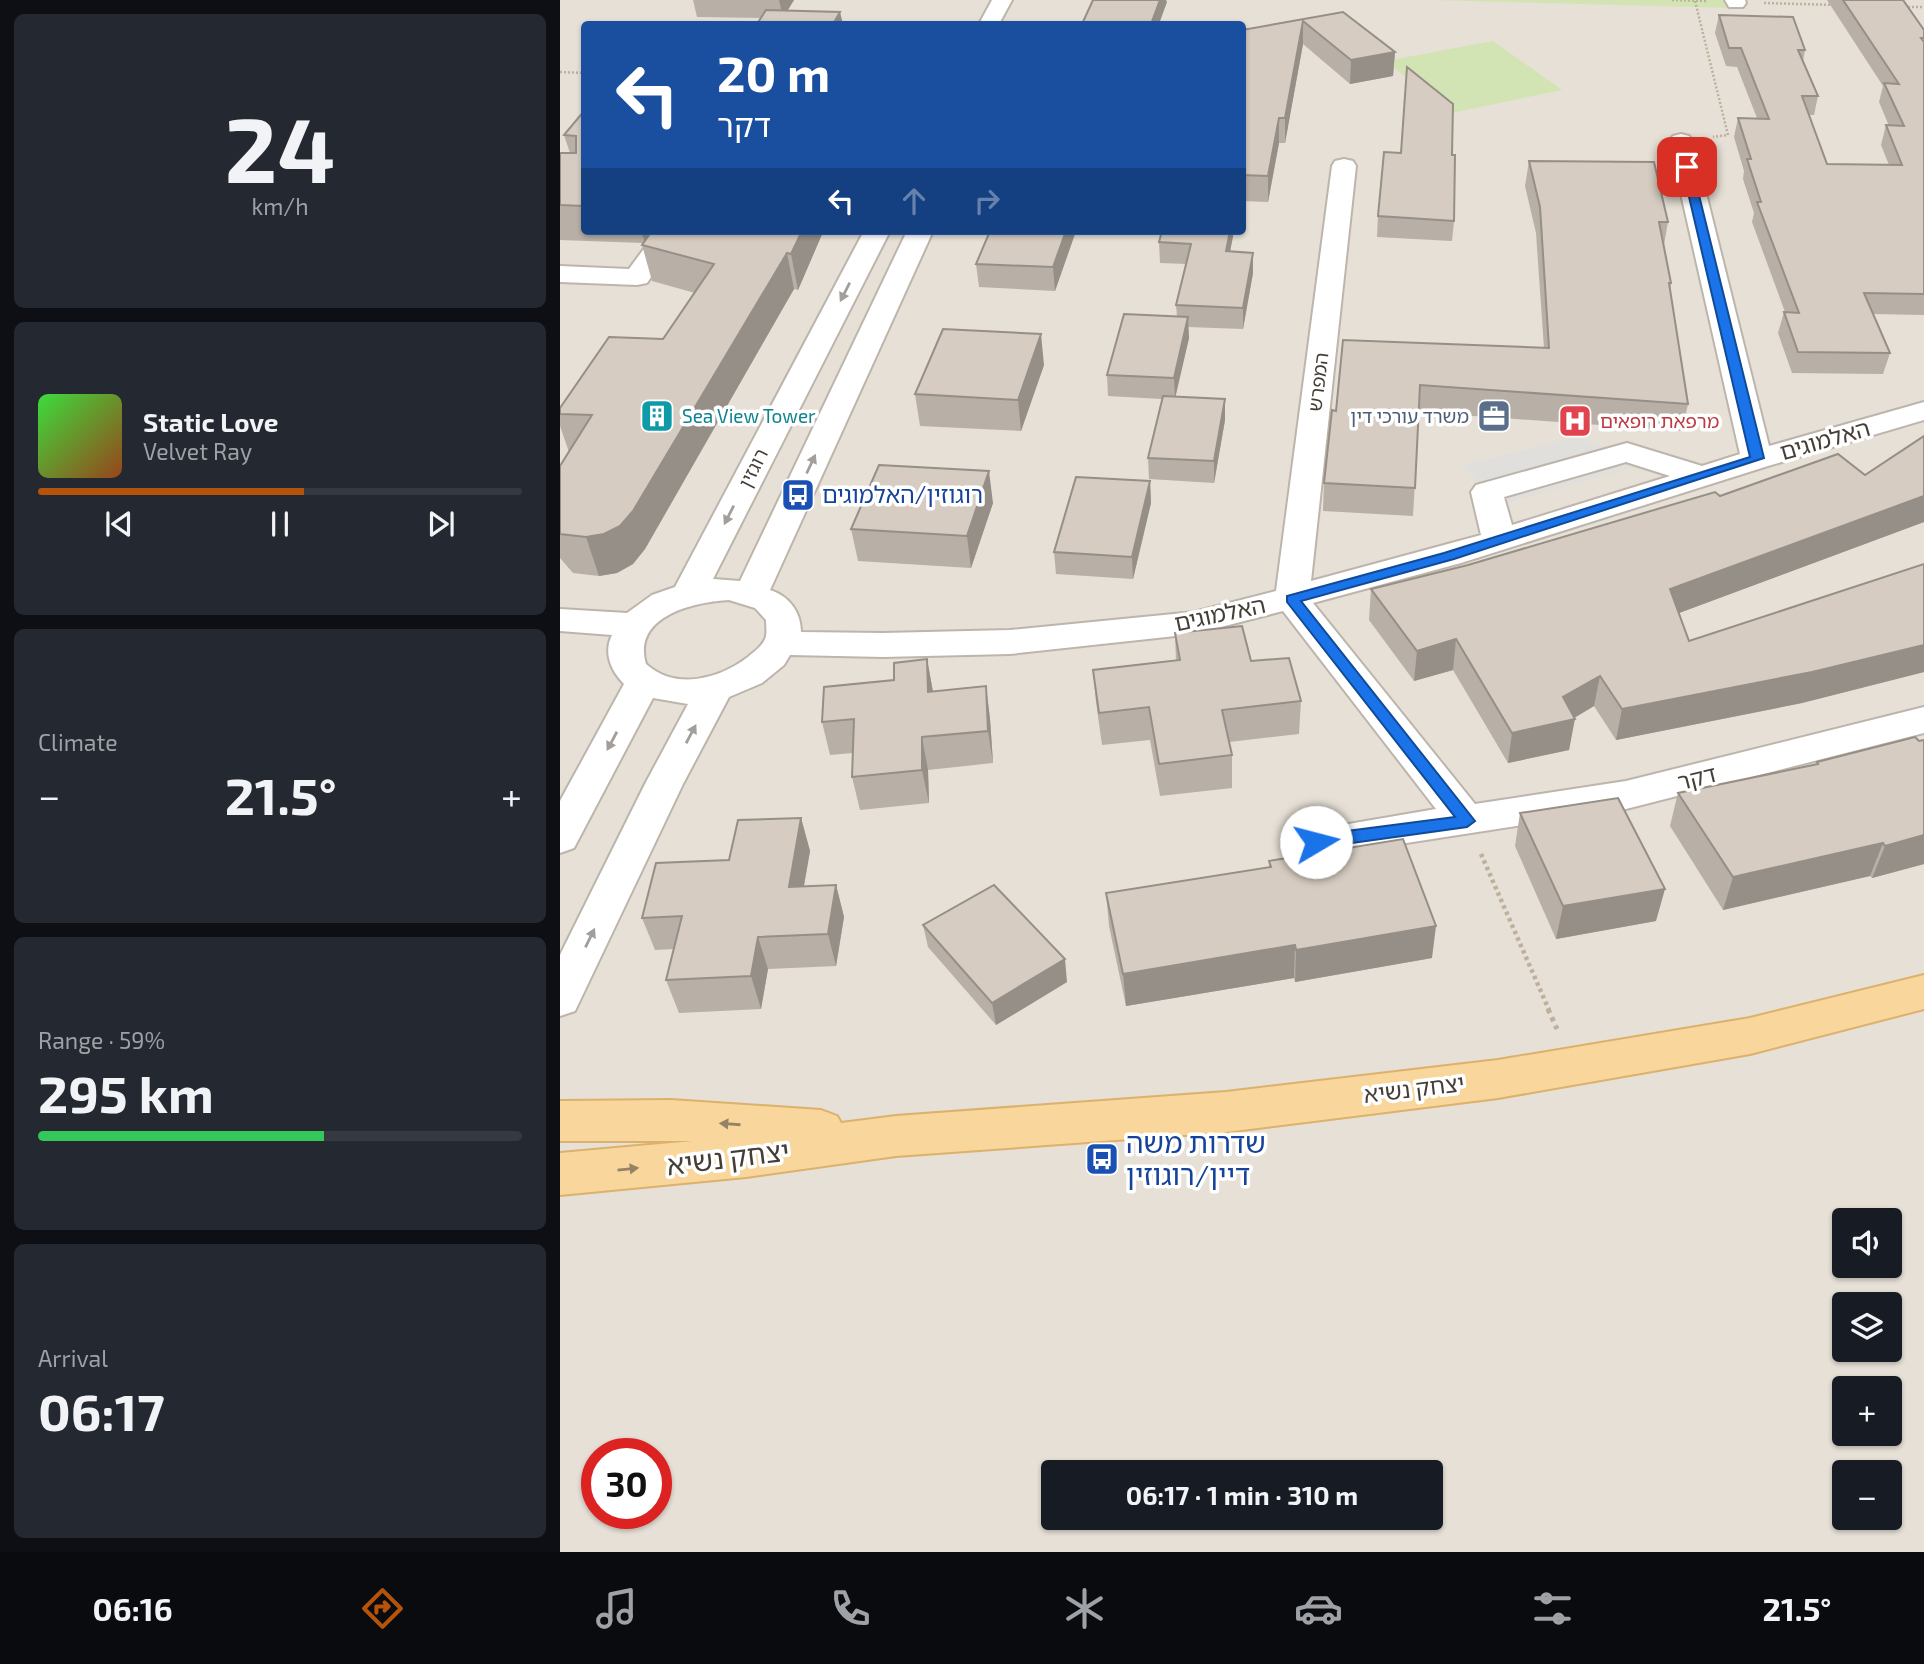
<!DOCTYPE html>
<html lang="en">
<head>
<meta charset="utf-8">
<style>
	:root { --surface:#171b24; --page:#242831; --text:#f1f3f6; --muted:#9ea1a6; --line:#363941; --accent:#b45309 }
	body { margin:0; font-family:"Exo 2","Noto Sans Hebrew",sans-serif; background:var(--page); color:var(--text); height:100vh; display:flex; flex-direction:column; font-size:26px; white-space:nowrap }
	* { box-sizing:border-box; margin:0 }
	p { font-size:23px; color:var(--muted) }
	.icon { flex:none; width:38px; height:38px; fill:none; stroke:currentColor; stroke-width:2; stroke-linecap:round; stroke-linejoin:round }
	.map { position:relative; flex:1; overflow:hidden }
	.panel { display:flex; flex-direction:column; gap:14px; padding:14px; background:#0d0f14; width:560px }
	.panel>* { flex:none }
	.top-card { position:absolute; left:21px; top:21px; width:665px; height:214px; border-radius:7px; box-shadow:0 2px 5px #0004; background:#1a4fa0; color:#fff; overflow:hidden }
	.buttons { position:absolute; left:1272px; top:1208px; display:grid; gap:14px }
	.buttons a { display:grid; place-items:center; width:70px; height:70px; border-radius:7px; background:var(--surface); box-shadow:0 2px 5px #0004; font-size:35px }
	.speed { position:absolute; left:21px; top:1438px; display:flex; gap:14px; font-size:35px; font-weight:700; text-align:center }
	.speed>* { display:grid; place-content:center; width:91px; height:91px; border-radius:50%; background:var(--surface); box-shadow:0 2px 5px #0004; line-height:1 }
	.speed .limit { border:10px solid #d22; background:#fff; color:#111 }
	.pin { position:absolute; display:grid; place-items:center; width:60px; height:60px; color:#fff; margin:-30px; border-radius:14px; box-shadow:0 4px 10px #0006 }
	.me { position:absolute; width:77px; margin:-38px; rotate:82deg; stroke-linejoin:round; filter:drop-shadow(0 0 5px #0008) }
	.turn { display:flex; align-items:center; gap:24px; height:147px; padding:0 21px; font-size:32px }
	.turn .icon { width:91px; height:91px; stroke-width:2.5 }
	.turn b { display:block; font-size:49px; line-height:60px }
	.lanes { display:flex; align-items:center; height:66px; padding:0 21px; background:#0003; justify-content:center; gap:35px; direction:ltr }
	.lanes .off { opacity:.35 }
	.big { font-size:52px; font-weight:700; line-height:1.1 }
	.panel .card { flex:1; display:flex; flex-direction:column; justify-content:center; gap:10px; min-width:0; padding:0 24px; border-radius:10px; background:var(--page) }
	.panel .dial { align-items:center; gap:0 }
	.dial b { font-size:91px; line-height:1 }
	.song { display:flex; align-items:center; gap:21px }
	.cover { width:84px; height:84px; border-radius:10px; background:linear-gradient(135deg,hsl(120 70% 55%),hsl(20 70% 35%)) }
	.played { height:7px; border-radius:4px; background:linear-gradient(90deg,var(--accent) 55%,var(--line) 55%) }
	.keys { display:flex; justify-content:space-around; direction:ltr }
	.heat { display:flex; justify-content:space-between; align-items:center; font-size:38px; direction:ltr }
	.charge { height:10px; border-radius:5px; background:linear-gradient(90deg,#34c759 59%,var(--line) 0) }
	.trip { position:absolute; left:481px; top:1460px; width:402px; height:70px; border-radius:7px; background:var(--surface); box-shadow:0 2px 5px #0004; font-weight:700; line-height:70px; text-align:center }
	.tab-bar { display:flex; height:112px; justify-content:space-around; align-items:center; background:#090b0e; color:var(--muted) }
	.tab-bar .icon { width:49px; height:49px }
	.tab-bar .active { color:var(--accent) }
	.tab-bar b { font-size:32px; color:var(--text) }
	main { display:flex; flex:1; min-height:0 }
	.map>svg:first-child { display:block }
	.residential { fill:#e6e0d6; fill-rule:evenodd }
	.green { fill:#d2e4b3 }
	.parking { fill:#e1dfdc }
	.lines { fill:none; stroke-linecap:round; stroke-linejoin:round }
	.minor-casing { stroke:#bdb5ab; stroke-width:4 }
	.major-casing { stroke:#dcb16c; stroke-width:4 }
	.path-far2 { stroke:#beb09d; stroke-width:2.5; stroke-dasharray:2 2; stroke-linecap:butt }
	.path-far1 { stroke:#beb09d; stroke-width:4.5; stroke-dasharray:3.5 3.5; stroke-linecap:butt }
	.path { stroke:#beb09d; stroke-width:5; stroke-dasharray:4.5 4.5; stroke-linecap:butt }
	.minor { fill:#fff; fill-rule:evenodd }
	.major { fill:#f8d69c; fill-rule:evenodd }
	.wall { fill:#b8afa6 }
	.shaded-wall { fill:#968f87 }
	.building { fill:#d6ccc1; stroke:#968f87; stroke-width:2 }
	.oneway { fill:#a29e9b }
	.oneway2 { fill:#968264 }
	.route { fill:#1a73e8; stroke:#114b97; stroke-width:2 }
	.labels { text-anchor:middle; stroke-width:7; stroke-linejoin:round; paint-order:stroke }
	.far-street-label { font-size:19px; fill:#453e37; stroke:#fff }
	.far-culture-label { font-size:19px; fill:#0d838f; stroke:#fff; text-anchor:start }
	.far-service-label { font-size:19px; fill:#4e5e75; stroke:#fff; text-anchor:end }
	.far-health-label { font-size:19px; fill:#be3a42; stroke:#fff; text-anchor:start }
	.street-label { font-size:23px; fill:#453e37; stroke:#fff }
	.transit-label { font-size:23px; fill:#164399; stroke:#fff; text-anchor:start }
	.near-transit-label { font-size:28px; fill:#164399; stroke:#fff; text-anchor:start }
	.near-street-label { font-size:28px; fill:#453e37; stroke:#fff }
</style>
</head>
<body>
<main>
<section class="panel">
<div class="card dial"><b>24</b><p>km/h</p></div>
<div class="card">
<div class="song"><i class="cover"></i><div><b>Static Love</b><p>Velvet Ray</p></div></div>
<div class="played"></div>
<div class="keys"><svg class="icon" aria-label="previous" viewBox="0 0 24 24"><path d="M18 5L8 12l10 7zM5 5v14"/></svg><svg class="icon" aria-label="pause" viewBox="0 0 24 24"><path d="M8 5v14M16 5v14"/></svg><svg class="icon" aria-label="next" viewBox="0 0 24 24"><path d="M6 5l10 7-10 7zM19 5v14"/></svg></div>
</div>
<div class="card"><p>Climate</p>
<div class="heat"><a>−</a><b class="big">21.5°</b><a>+</a></div>
</div>
<div class="card"><p>Range · 59%</p><b class="big">295 km</b><div class="charge"></div></div>
<div class="card"><p>Arrival</p><b class="big">06:17</b></div>
</section>
<div class="map">
<svg width="1364" height="1552" viewBox="0 0 1364 1552">
	<rect width="100%" height="100%" fill="#f3eee8"/>
	<path class="residential" d="M0,0H1364V1552H0ZM24,24H682V231H24ZM1284,1220H1330V1265H1284ZM1284,1304H1330V1349H1284ZM1284,1388H1330V1433H1284ZM37,1454H96V1514H37ZM494,1472H872V1517H494ZM1284,1472H1330V1517H1284Z"/>
	<g class="green">
		<polygon points="871,0 1172,0 1176,8"/>
		<polygon points="933,41 1002,90 891,113 826,61"/>
	</g>
	<polygon class="parking" points="1017,438 1096,461 939,505 902,465"/>
	<g class="lines">
		<defs>
			<g id="minor">
				<polygon points="432,0 452,0 439,24 419,24"/>
				<polygon points="1165,0 1185,0 1186,3 1183,7 1169,7"/>
				<path d="M1121,134L1129,136L1133,141L1209,446L1364,402V420L1208,466L901,563L753,603L915,804L1066,781L1364,707V733L1066,809L756,857L742,852L736,842L742,832L876,809L723,611L634,634L450,654L323,657L230,655L224,665L202,683L169,697L123,784L15,1011L0,1016V955L85,784L128,704L93,698L14,848L0,853V801L64,684C51,671 43,653 52,635L0,631V609L67,613L92,595L115,587L304,231H330L153,579L180,581L347,231H373L210,590C229,596 241,612 241,632L323,633L450,630L634,612L716,591L772,166L775,161L784,159L793,161L796,166L751,581L921,535L911,492L916,485L1067,443L1142,466L1180,454L1109,141L1113,136ZM1066,462L1110,476L952,525L944,497ZM169,600L195,608L206,620C206,624 207,632 206,636C204,645 195,651 188,657C159,679 116,691 86,664C72,616 134,602 169,600Z"/>
				<polygon points="97,231 123,231 87,283 77,285 0,282 0,266 69,269"/>
			</g>
			<polygon id="major" points="1364,975 1364,1009 1190,1054 938,1098 666,1132 336,1156 186,1177 0,1195 0,1153 133,1141 0,1141 0,1101 111,1100 261,1110 277,1116 281,1123 336,1116 666,1092 938,1060 1190,1018"/>
		</defs>
		<use href="#minor" class="minor-casing"/>
		<use href="#major" class="major-casing"/>
		<g class="path-far2">
			<polyline points="1112,0 1146,1"/>
			<polyline points="1135,1 1168,135 1153,137"/>
			<polyline points="1204,3 1276,5"/>
			<polyline points="1344,7 1364,7"/>
			<polyline points="0,72 24,73"/>
		</g>
		<polyline class="path-far1" points="921,854 989,1010"/>
		<polyline class="path" points="988,1009 997,1029"/>
		<use href="#minor" class="minor"/>
		<use href="#major" class="major"/>
	</g>
	<g class="wall">
		<polygon points="133,0 234,0 227,11 202,18 137,17"/>
		<polygon points="1267,0 1343,0 1364,30 1364,315 1313,314 1330,353 1323,374 1232,373 1218,333 1224,312 1225,312 1192,222 1194,213 1183,179 1184,171 1174,137 1178,118 1197,118 1177,67 1166,66 1155,33 1159,15 1245,50 1243,61 1258,96 1254,115 1249,115 1267,164 1329,165 1321,145 1326,125 1329,126 1319,102 1323,86"/>
		<polygon points="783,12 835,52 833,76 790,84 743,44 725,143 719,143 708,202 682,201 682,30"/>
		<polygon points="24,111 24,231 263,231 263,232 238,290 234,289 85,549 73,564 57,573 39,576 13,573 0,558 0,466 9,452 0,426 0,408 103,339 135,293 92,281 82,245 83,243 0,240 0,153 10,153 4,135"/>
		<polygon points="892,155 894,221 892,241 817,237 818,216"/>
		<polygon points="969,161 1108,222 1104,245 1111,283 1110,290 1128,404 1122,431 859,412 853,516 763,511 764,483 776,411 984,348 976,233 965,186"/>
		<polygon points="516,231 495,291 419,287 416,264"/>
		<polygon points="602,231 674,231 670,252 693,273 683,329 628,327 629,338 615,396 665,420 654,483 589,479 588,458 602,399 548,396 547,375 617,316 616,305 627,264 600,263 599,242"/>
		<polygon points="484,365 461,431 360,426 355,394"/>
		<polygon points="1364,436 1364,522 1119,613 1129,641 1364,564 1364,672 1242,703 1056,740 1034,706 1014,718 1009,750 948,763 893,670 854,681 809,620 811,589 908,565 1160,496 1305,475"/>
		<polygon points="590,481 591,503 573,579 496,574 494,552"/>
		<polygon points="433,503 411,568 298,561 291,529"/>
		<polygon points="615,633 691,661 741,701 739,734 669,742 672,755 672,788 600,796 590,740 542,745 536,702 533,670 616,661"/>
		<polygon points="367,659 373,692 426,686 430,719 433,763 368,770 369,803 300,810 292,777 293,753 270,755 262,722"/>
		<polygon points="1364,740 1364,864 1312,878 1310,876 1163,910 1110,826 1118,793 1256,764 1257,762"/>
		<polygon points="960,813 1096,921 996,939 955,846"/>
		<polygon points="241,818 250,851 244,886 276,885 284,917 276,966 208,969 201,1009 119,1013 106,980 114,949 95,950 82,918 169,860"/>
		<polygon points="709,861 872,958 735,982 734,978 566,1006 549,926 546,893 709,867"/>
		<polygon points="363,925 507,982 436,1025 368,947"/>
	</g>
	<g class="shaded-wall">
		<polygon points="219,0 234,0 223,18"/>
		<polygon points="600,0 606,0 607,2 599,24 591,24"/>
		<polygon points="280,12 283,24 273,24"/>
		<polygon points="743,21 743,44 725,143 725,118"/>
		<polygon points="835,52 833,76 790,84 791,60"/>
		<polygon points="719,118 719,143 708,202 708,176"/>
		<polygon points="81,231 95,231 85,243"/>
		<polygon points="242,231 263,231 263,232 238,290 231,254"/>
		<polygon points="506,231 516,231 495,291 493,267"/>
		<polygon points="670,231 674,231 666,272 666,251"/>
		<polygon points="227,253 234,289 85,549 73,564 57,573 39,576 26,537"/>
		<polygon points="693,253 693,273 683,329 683,308"/>
		<polygon points="628,317 629,338 615,399 614,378"/>
		<polygon points="481,334 484,365 461,431 458,400"/>
		<polygon points="665,399 665,420 654,483 654,461"/>
		<polygon points="429,471 433,503 411,568 407,536"/>
		<polygon points="590,481 591,503 573,579 572,557"/>
		<polygon points="1364,496 1364,522 1103,619 1110,589"/>
		<polygon points="896,639 893,670 854,681 857,651"/>
		<polygon points="1364,645 1364,672 1242,703 1056,740 1062,709"/>
		<polygon points="367,659 373,692 368,692"/>
		<polygon points="1040,676 1034,706 1009,721 1015,719 1009,750 948,763 952,733 1003,697"/>
		<polygon points="426,686 430,719 433,763 428,731"/>
		<polygon points="362,737 368,770 369,803 362,770"/>
		<polygon points="241,818 250,851 238,919 229,887"/>
		<polygon points="1364,835 1364,864 1312,878 1325,846"/>
		<polygon points="1323,843 1310,876 1163,910 1173,877"/>
		<polygon points="276,885 284,917 276,966 268,934"/>
		<polygon points="1105,889 1096,921 996,939 1003,906"/>
		<polygon points="876,926 872,958 735,982 736,950"/>
		<polygon points="198,937 208,969 201,1009 191,976"/>
		<polygon points="735,945 734,978 566,1006 563,974"/>
		<polygon points="505,959 507,982 436,1025 432,1003"/>
	</g>
	<g class="building">
		<polygon points="533,0 600,0 591,24 522,24"/>
		<polygon points="1283,0 1343,0 1364,30 1364,38 1361,38 1364,42 1364,294 1304,293 1330,353 1238,352 1224,312 1239,313 1197,202 1201,202 1187,159 1191,159 1178,118 1209,119 1181,48 1169,48 1159,15 1233,17 1245,50 1238,50 1258,96 1242,96 1267,164 1342,165 1326,125 1344,126 1324,83 1339,84"/>
		<polygon points="206,10 280,12 273,24 197,24"/>
		<polygon points="783,12 835,52 791,60 743,21 725,118 719,118 708,176 682,175 682,30"/>
		<polygon points="847,67 893,104 892,155 895,155 894,221 818,216 824,152 841,153"/>
		<polygon points="24,111 24,206 0,205 0,153 16,153 16,136 4,135"/>
		<polygon points="969,161 1094,162 1108,222 1099,222 1111,283 1109,283 1128,404 860,385 855,488 764,483 772,410 776,411 783,340 989,348 980,207"/>
		<polygon points="92,231 242,231 231,254 227,253 73,511 60,526 44,534 26,537 0,534 0,466 32,415 0,414 0,408 49,337 103,339 154,264 82,245"/>
		<polygon points="430,231 506,231 493,267 416,264"/>
		<polygon points="602,231 670,231 666,251 693,253 683,308 616,305 631,244 599,242"/>
		<polygon points="564,314 628,317 614,378 547,375"/>
		<polygon points="383,329 481,334 458,400 355,394"/>
		<polygon points="603,396 665,399 654,461 588,458"/>
		<polygon points="1364,436 1364,496 1110,589 1129,641 1364,564 1364,645 1252,672 1062,709 1040,676 1003,697 1015,719 952,733 896,639 857,651 811,589 908,565 1155,492 1160,496 1278,454 1305,475"/>
		<polygon points="319,465 429,471 407,536 291,529"/>
		<polygon points="516,477 590,481 572,557 494,552"/>
		<polygon points="682,626 691,661 729,658 741,701 662,710 672,755 599,764 589,707 539,713 533,670 620,660 615,633"/>
		<polygon points="367,659 368,692 426,686 428,731 362,737 362,770 292,777 294,719 262,722 264,687 334,680 334,663"/>
		<polygon points="1355,737 1359,741 1364,740 1364,835 1325,846 1323,843 1173,877 1118,793 1258,764 1257,762"/>
		<polygon points="1058,798 1105,889 1003,906 960,813"/>
		<polygon points="241,818 229,887 276,885 268,934 198,937 191,976 106,980 122,916 82,918 96,863 169,860 178,820"/>
		<polygon points="843,839 876,926 736,950 735,945 563,974 546,893 711,867 709,861"/>
		<polygon points="434,885 505,959 432,1003 363,925"/>
	</g>
	<defs><path id="oneway-solid" d="M-6-.8H1V-3.2L6.5 0L1 3.2V.8H-6Z" transform="scale(1.75)"/></defs>
	<g class="oneway">
		<use href="#oneway-solid" transform="translate(285 292) rotate(117)"/>
		<use href="#oneway-solid" transform="translate(251 464) rotate(-65)"/>
		<use href="#oneway-solid" transform="translate(169 515) rotate(117)"/>
		<use href="#oneway-solid" transform="translate(131 734) rotate(-62)"/>
		<use href="#oneway-solid" transform="translate(52 741) rotate(118)"/>
		<use href="#oneway-solid" transform="translate(30 938) rotate(-64)"/>
	</g>
	<g class="oneway2">
		<use href="#oneway-solid" transform="translate(170 1124) rotate(-176)"/>
		<use href="#oneway-solid" transform="translate(68 1169) rotate(-6)"/>
	</g>
	<polygon class="route" points="1127,164 1132,167 1204,458 894,559 741,601 915,821 907,827 756,848 750,846 748,842 756,835 895,817 727,602 727,596 884,553 1190,457 1122,167"/>
	<defs>
		<symbol id="building-square" viewBox="-11 -11 22 22"><rect x="-9" y="-9" width="18" height="18" rx="4" fill="#0f9aa8" stroke="#fff"/><path d="M-4-6H4V6H1V3H-1V6H-4ZM-2.5-4.3h1.7v1.8h-1.7ZM.8-4.3h1.7v1.8H.8ZM-2.5-1h1.7V.8h-1.7ZM.8-1h1.7V.8H.8Z" fill="#fff"/></symbol>
		<symbol id="office-square" viewBox="-11 -11 22 22"><rect x="-9" y="-9" width="18" height="18" rx="4" fill="#5c6f8a" stroke="#fff"/><path d="M-6-3h4V-5.5h4V-3h4V5H-6ZM-1-4.5V-3h2v-1.5ZM-6 0V1H6V0Z" fill="#fff"/></symbol>
		<symbol id="hospital-square" viewBox="-11 -11 22 22"><rect x="-9" y="-9" width="18" height="18" rx="4" fill="#e0444e" stroke="#fff"/><path d="M-5-5h3v3.5h4V-5h3V5h-3V1.5h-4V5h-3Z" fill="#fff"/></symbol>
		<symbol id="bus-square" viewBox="-11 -11 22 22"><rect x="-9" y="-9" width="18" height="18" rx="4" fill="#1a4fb4" stroke="#fff"/><path d="M-5-6H5V4H4V6H2V4H-2V6H-4V4H-5ZM-3.5-4V0h7V-4ZM-3.5 1.2v1.5H-2V1.2ZM2 1.2v1.5H3.5V1.2Z" fill="#fff"/></symbol>
	</defs>
	<g fill-rule="evenodd">
		<use href="#building-square" x="78" y="397" width="38" height="38"/>
		<use href="#office-square" x="915" y="397" width="38" height="38"/>
		<use href="#hospital-square" x="996" y="402" width="38" height="38"/>
		<use href="#bus-square" x="219" y="476" width="38" height="38"/>
		<use href="#bus-square" x="523" y="1140" width="38" height="38"/>
	</g>
	<g class="labels">
		<g class="far-street-label">
			<text transform="translate(758 382) rotate(-83)" y="7">המפרש</text>
			<text transform="translate(193 468) rotate(-63)" y="7">רוגזין</text>
		</g>
		<g class="far-culture-label">
			<text x="122" y="423">Sea View Tower</text>
		</g>
		<g class="far-service-label">
			<text x="909" y="423">משרד עורכי דין</text>
		</g>
		<g class="far-health-label">
			<text x="1040" y="428">מרפאת רופאים</text>
		</g>
		<g class="street-label">
			<text transform="translate(1265 440) rotate(-16)" y="8">האלמוגים</text>
			<text transform="translate(660 614) rotate(-12)" y="8">האלמוגים</text>
			<text transform="translate(1137 778) rotate(-14)" y="8">דקר</text>
			<text transform="translate(854 1089) rotate(-7)" y="8">יצחק נשיא</text>
		</g>
		<g class="transit-label">
			<text x="262" y="503">רוגוזין/האלמוגים</text>
		</g>
		<g class="near-transit-label">
			<text x="566" y="1153">שדרות משה<tspan x="566" dy="32">דיין/רוגוזין</tspan></text>
		</g>
		<g class="near-street-label">
			<text transform="translate(168 1158) rotate(-7)" y="10">יצחק נשיא</text>
		</g>
	</g>
</svg>
<div class="buttons">
<a><svg class="icon" aria-label="sound" viewBox="0 0 24 24"><path d="M4 9h4l5-4v14l-5-4H4zM17 9q2 3 0 6"/></svg></a>
<a><svg class="icon" aria-label="layers" viewBox="0 0 24 24"><path d="M12 4l9 5-9 5-9-5zM3 14l9 5 9-5"/></svg></a>
<a>+</a>
<a>−</a>
</div>
<div class="speed"><div class="limit">30</div></div>
<div class="pin" style="left:1127px;top:167px;background:#d93025"><svg class="icon" aria-label="arrive" viewBox="0 0 24 24"><path d="M6 21V4h12l-3 4 3 4H6"/></svg></div>
<svg class="me" style="left:756px;top:842px" viewBox="-20 -20 40 40"><circle r="19" fill="#fff"/><path d="M0-13L10 11 0 6-10 11z" fill="#1a73e8"/></svg>
<div class="trip">06:17 · 1 min · 310 m</div>
<div class="top-card">
<div class="turn"><svg class="icon" aria-label="left" viewBox="0 0 24 24"><path d="M17 20v-9H6M10 6l-5 5 5 5"/></svg><div><b>20 m</b>דקר</div></div>
<div class="lanes"><svg class="icon" aria-label="left" viewBox="0 0 24 24"><path d="M17 20v-9H6M10 6l-5 5 5 5"/></svg><svg class="icon off" aria-label="ahead" viewBox="0 0 24 24"><path d="M12 20V5M6 11l6-6 6 6"/></svg><svg class="icon off" aria-label="right" viewBox="0 0 24 24"><path d="M7 20v-9h11M14 6l5 5-5 5"/></svg></div>
</div>
</div>
</main>
<nav class="tab-bar">
<b>06:16</b>
<svg class="icon active" aria-label="directions" viewBox="0 0 24 24"><path d="M12 3l9 9-9 9-9-9zM9 14v-3h6M13 9l2 2-2 2"/></svg>
<svg class="icon" aria-label="music" viewBox="0 0 24 24"><path d="M9 18V5l10-2v13"/><circle cx="6" cy="18" r="3"/><circle cx="16" cy="16" r="3"/></svg>
<svg class="icon" aria-label="phone" viewBox="0 0 24 24"><path d="M5 4h4l2 5-3 2q2 4 5 5l2-3 5 2v4C11 20 4 13 5 4z"/></svg>
<svg class="icon" aria-label="climate" viewBox="0 0 24 24"><path d="M12 3v18M4 7l16 10M4 17L20 7"/></svg>
<svg class="icon" aria-label="car" viewBox="0 0 24 24"><path d="M5 17H2v-5l4-1 3-4h7l3 4 3 1v5h-3M9 17h6M6 11h13"/><circle cx="7" cy="17" r="2"/><circle cx="17" cy="17" r="2"/></svg>
<svg class="icon" aria-label="filters" viewBox="0 0 24 24"><path d="M4 7h16M4 17h16"/><circle cx="9" cy="7" r="2"/><circle cx="15" cy="17" r="2"/></svg>
<b>21.5°</b>
</nav>
</body>
</html>
